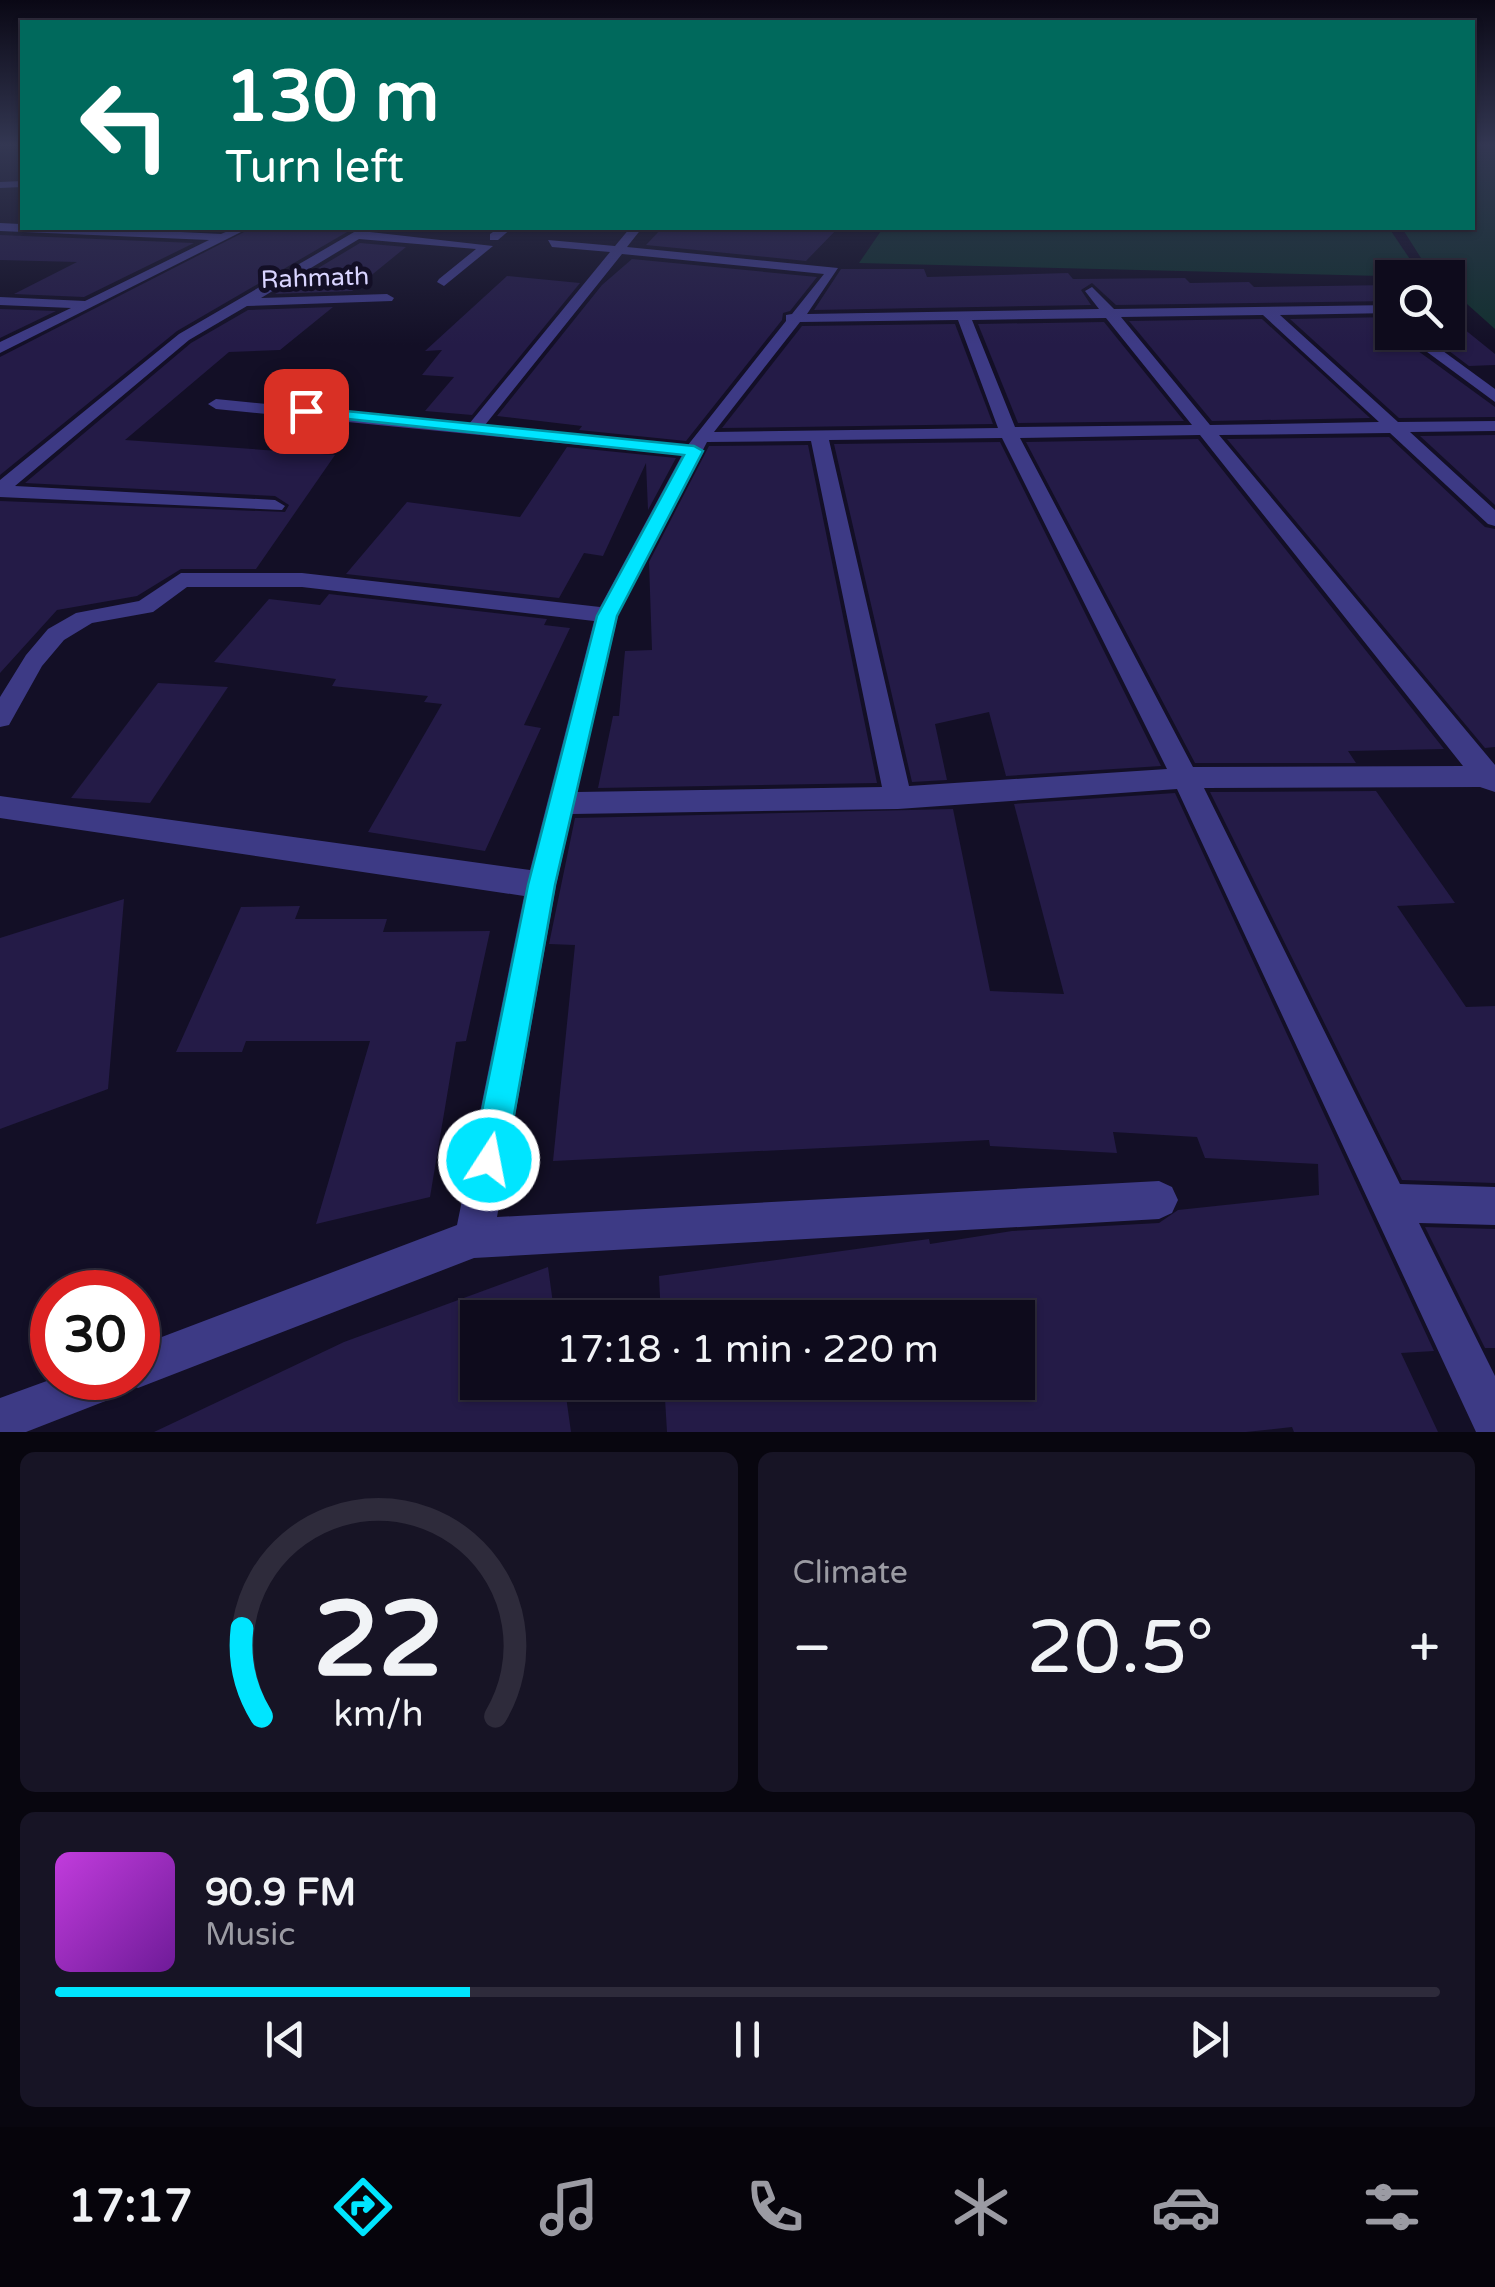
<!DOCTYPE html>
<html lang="en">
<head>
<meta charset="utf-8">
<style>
	:root { --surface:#0e0b1c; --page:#171425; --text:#f1f3f6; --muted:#9b9ba3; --line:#2e2b3b; --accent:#00e5ff }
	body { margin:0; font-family:"Varela Round",sans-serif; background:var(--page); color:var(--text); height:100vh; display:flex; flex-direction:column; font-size:38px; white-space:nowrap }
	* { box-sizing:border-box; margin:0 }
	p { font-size:32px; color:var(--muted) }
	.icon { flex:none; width:55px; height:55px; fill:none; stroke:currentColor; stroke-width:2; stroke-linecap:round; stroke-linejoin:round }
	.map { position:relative; height:1432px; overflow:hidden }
	.side { display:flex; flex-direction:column; gap:20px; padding:20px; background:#08060f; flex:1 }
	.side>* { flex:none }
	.top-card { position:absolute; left:20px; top:20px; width:1455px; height:210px; border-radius:0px; box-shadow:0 2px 8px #0004,0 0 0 2px var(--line); background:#00695c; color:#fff; overflow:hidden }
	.tools { position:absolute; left:1375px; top:260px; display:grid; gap:20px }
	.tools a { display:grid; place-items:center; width:90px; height:90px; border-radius:0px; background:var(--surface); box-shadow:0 2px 8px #0004,0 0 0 2px var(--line); font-size:50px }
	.speed { position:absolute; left:30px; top:1270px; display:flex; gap:20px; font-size:50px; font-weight:700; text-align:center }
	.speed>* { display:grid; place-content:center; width:130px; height:130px; border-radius:50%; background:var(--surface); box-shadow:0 2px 8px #0004,0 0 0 2px var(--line); line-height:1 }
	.speed .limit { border:15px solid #d22; background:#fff; color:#111 }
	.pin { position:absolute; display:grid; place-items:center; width:85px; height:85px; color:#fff; margin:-42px; border-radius:20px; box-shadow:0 5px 15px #0006 }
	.me { position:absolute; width:110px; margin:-55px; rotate:11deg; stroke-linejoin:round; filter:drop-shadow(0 0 8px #0008) }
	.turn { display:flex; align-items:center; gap:35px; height:210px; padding:0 40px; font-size:45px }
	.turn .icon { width:130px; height:130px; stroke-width:2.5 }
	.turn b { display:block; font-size:70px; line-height:85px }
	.big { font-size:75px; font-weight:600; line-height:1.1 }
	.side .tile { flex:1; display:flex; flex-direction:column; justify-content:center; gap:15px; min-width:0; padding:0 35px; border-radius:15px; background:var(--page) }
	.side .dial { align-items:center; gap:0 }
	.dial svg { height:260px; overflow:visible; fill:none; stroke:var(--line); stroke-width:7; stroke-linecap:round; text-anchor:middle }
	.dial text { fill:var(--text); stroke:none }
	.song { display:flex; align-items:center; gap:30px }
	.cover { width:120px; height:120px; border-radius:15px; background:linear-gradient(135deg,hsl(290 70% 55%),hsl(280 70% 35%)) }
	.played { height:10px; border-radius:5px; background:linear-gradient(90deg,var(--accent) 30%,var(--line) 30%) }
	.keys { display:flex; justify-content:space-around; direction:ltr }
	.heat { display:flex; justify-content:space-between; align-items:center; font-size:55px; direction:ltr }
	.side .tiles { flex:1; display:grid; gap:20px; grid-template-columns:1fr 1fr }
	.tile:last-child { grid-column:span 2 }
	.trip { position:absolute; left:460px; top:1300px; width:575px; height:100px; border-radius:0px; background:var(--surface); box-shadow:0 2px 8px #0004,0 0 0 2px var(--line); font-weight:600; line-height:100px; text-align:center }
	.tabs { display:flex; height:160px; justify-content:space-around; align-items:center; background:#06040b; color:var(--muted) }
	.tabs .icon { width:70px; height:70px }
	.tabs .on { color:var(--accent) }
	.tabs b { font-size:45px; color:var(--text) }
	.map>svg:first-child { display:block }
	.green { fill:#12302f }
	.building { fill:#241b47 }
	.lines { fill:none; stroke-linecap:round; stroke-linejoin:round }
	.minor { fill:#3d3a85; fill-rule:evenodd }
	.route { fill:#00e5ff; stroke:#0095a6; stroke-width:2.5 }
	.labels { text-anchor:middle; stroke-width:10; stroke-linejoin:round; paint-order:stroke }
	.far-street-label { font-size:25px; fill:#d9d4ff; stroke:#130f26 }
</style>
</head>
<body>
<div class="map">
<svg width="1495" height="1432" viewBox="0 0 1495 1432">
	<rect width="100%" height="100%" fill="#130f26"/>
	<g class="green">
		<polygon points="1473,145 1495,145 1495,329 1448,287 1448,278 1433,277 1402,228 1472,228"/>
		<polygon points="883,228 1389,228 1422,277 859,263"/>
	</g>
	<g class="building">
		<polygon points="252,228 354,228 177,331 0,475 0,357"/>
		<polygon points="662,228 727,230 838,228 806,261 646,245"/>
		<polygon points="0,235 194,243 84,297 14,294 77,262 0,260"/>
		<polygon points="360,243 406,247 352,291 275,294"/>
		<polygon points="632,259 817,277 790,311 783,313 782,320 686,441 579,430 582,426 497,416 602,285"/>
		<polygon points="841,269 924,269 927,277 1068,273 1073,279 1185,278 1190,283 1249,282 1254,287 1392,285 1392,301 1116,305 1092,283 1081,290 1091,305 814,310"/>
		<polygon points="507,276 580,283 472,415 425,411 454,377 422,375 442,350 425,351"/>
		<polygon points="333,307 280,350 229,352 125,440 335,455 256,569 181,569 137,596 57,610 0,673 0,501 285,512 289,505 275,496 25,483 191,343 248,310"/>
		<polygon points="0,309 56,311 0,338"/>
		<polygon points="1448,316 1495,354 1495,365 1469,366 1424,332 1448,332"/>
		<polygon points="1392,317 1392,332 1495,407 1495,417 1399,418 1290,319"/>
		<polygon points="1262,319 1370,418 1212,421 1129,321"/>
		<polygon points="1104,322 1184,421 1018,423 978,324"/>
		<polygon points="955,324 993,424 722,428 802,326"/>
		<polygon points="1495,435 1495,505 1420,436"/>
		<polygon points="1389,437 1485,527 1495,529 1495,747 1485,748 1227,439"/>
		<polygon points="1198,439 1444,749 1348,751 1356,763 1195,763 1026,442"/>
		<polygon points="1000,442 1161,766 1006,776 989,712 935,724 947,780 912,782 834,444"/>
		<polygon points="808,445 877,783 598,788 613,716 619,716 625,651 652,650 649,562 709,446"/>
		<polygon points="567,447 676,458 648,510 646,463 603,556 584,553 559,598 346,574 407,502 520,517"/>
		<polygon points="329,594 547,619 544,625 570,628 524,725 541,728 485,851 368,832 442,704 424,702 428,696 332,686 336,679 214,662 269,599 320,605"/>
		<polygon points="158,683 228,687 150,803 71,798"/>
		<polygon points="1376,791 1455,903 1397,906 1466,1007 1495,1006 1495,1183 1402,1180 1210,792"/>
		<polygon points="1175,793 1434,1351 1401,1353 1438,1432 1294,1432 1292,1427 1246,1432 667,1432 664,1382 1018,1382 1018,1318 661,1318 659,1276 929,1239 930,1244 1012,1231 1159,1223 1178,1210 1319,1195 1318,1164 1205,1158 1197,1137 1113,1132 1117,1153 990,1146 989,1140 553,1161 575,945 549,944 575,818 953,809 990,991 1064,994 1014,804"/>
		<polygon points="124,899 108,1089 0,1129 0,938"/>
		<polygon points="300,906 295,919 387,919 383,932 490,931 466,1041 456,1042 430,1197 316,1224 370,1041 246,1041 242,1052 176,1052 241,907"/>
		<polygon points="1425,1227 1495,1229 1495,1348 1485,1348"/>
		<polygon points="548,1267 555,1318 478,1318 478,1382 564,1382 571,1432 154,1432 344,1342"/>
	</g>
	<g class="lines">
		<g class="minor">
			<polygon points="22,181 22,187 0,188 0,182"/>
			<polygon points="0,223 221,234 235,228 249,228 0,353 0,342 71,308 0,305 0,297 85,301 209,240 0,231"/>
			<polygon points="361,228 375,228 370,232 493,246 444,286 437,282 439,279 476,249 359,239 261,298 387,294 394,298 392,301 247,306 189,340 15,486 275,500 285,506 282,510 0,497 0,480 179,334"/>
			<polygon points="499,228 512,228 498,240 490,240 490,234"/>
			<path d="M630,228H642L627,247L838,268L807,314L1099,309L1085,291L1092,287L1114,309L1392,305V313L1280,315L1398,422L1495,421V431L1410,432L1495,510V526L1488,524L1390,433L1219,435L1495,765V792L1480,787L1204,788L1400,1184L1495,1187V1225L1419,1223L1495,1376V1432H1476L1177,789L898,809L572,814L556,885L497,1217L1159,1181L1172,1187L1178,1200L1172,1213L1159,1219L474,1258L138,1388L130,1385L126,1393L26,1432H0V1398L55,1378H138V1346L457,1225L524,896L0,818V796L530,870L594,621L302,587H187L153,612L92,623L64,640L42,666L9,725L0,727V697L26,655L48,629L76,613L139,601L181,573H302L600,607L682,455L216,409L208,404L216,399L469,424L610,252L552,247L548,240L615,246ZM622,254L824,274L792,314L786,315V321L688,445L485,425ZM1263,315L1379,422L1210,425L1121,317ZM1106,318L1192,425L1015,427L972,320ZM958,320L998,428L714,432L800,322ZM1200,435L1463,766L1193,767L1020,438ZM1002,438L1167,769L909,786L829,440ZM811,441L882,787L577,792L618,615L707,442Z"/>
			<polygon points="1400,332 1417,332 1495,389 1495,402"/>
		</g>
	</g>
	<linearGradient id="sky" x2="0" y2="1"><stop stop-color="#0a0815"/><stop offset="0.42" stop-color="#333752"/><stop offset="1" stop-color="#333752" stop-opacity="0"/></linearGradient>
	<rect width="1495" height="345" fill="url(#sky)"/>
	<polygon class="route" points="306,407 694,446 703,451 617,616 555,885 506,1160 501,1171 489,1176 477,1171 472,1160 528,885 597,616 684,455 301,414 299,411"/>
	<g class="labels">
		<g class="far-street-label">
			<text transform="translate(315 277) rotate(-2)" y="9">Rahmath</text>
		</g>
	</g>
</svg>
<div class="tools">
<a><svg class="icon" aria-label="search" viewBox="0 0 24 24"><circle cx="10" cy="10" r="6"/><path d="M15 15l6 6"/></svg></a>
</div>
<div class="speed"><div class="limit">30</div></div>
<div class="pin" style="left:306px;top:411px;background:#d93025"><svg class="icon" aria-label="arrive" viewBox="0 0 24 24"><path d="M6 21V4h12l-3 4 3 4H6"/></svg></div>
<svg class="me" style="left:489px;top:1160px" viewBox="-20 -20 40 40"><circle r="17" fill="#00e5ff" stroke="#fff" stroke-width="3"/><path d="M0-11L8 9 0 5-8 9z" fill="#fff"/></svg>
<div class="trip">17:18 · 1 min · 220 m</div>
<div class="top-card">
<div class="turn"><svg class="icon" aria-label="left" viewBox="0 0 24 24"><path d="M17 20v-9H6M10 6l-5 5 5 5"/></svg><div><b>130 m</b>Turn left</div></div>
</div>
</div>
<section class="side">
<div class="tiles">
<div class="tile dial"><svg viewBox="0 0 100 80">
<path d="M14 69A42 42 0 1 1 86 69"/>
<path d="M14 69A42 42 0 0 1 8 42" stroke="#00e5ff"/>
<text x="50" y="56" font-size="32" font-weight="700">22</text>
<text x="50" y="72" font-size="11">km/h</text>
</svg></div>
<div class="tile"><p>Climate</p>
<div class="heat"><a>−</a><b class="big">20.5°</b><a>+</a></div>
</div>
<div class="tile">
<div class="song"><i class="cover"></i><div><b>90.9 FM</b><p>Music</p></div></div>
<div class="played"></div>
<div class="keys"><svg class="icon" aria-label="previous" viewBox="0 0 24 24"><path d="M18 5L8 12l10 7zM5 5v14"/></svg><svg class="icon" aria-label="pause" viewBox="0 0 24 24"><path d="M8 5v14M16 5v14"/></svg><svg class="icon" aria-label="next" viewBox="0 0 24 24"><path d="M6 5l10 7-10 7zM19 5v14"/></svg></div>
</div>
</div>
</section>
<nav class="tabs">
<b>17:17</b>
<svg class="icon on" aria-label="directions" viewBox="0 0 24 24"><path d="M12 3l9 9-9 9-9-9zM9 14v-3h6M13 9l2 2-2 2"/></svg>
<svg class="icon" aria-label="music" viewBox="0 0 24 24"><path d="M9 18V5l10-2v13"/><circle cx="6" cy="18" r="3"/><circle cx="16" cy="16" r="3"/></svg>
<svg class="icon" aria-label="phone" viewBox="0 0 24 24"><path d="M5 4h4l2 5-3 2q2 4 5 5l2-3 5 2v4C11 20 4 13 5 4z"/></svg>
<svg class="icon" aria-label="climate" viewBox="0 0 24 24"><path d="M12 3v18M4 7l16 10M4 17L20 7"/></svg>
<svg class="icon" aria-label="car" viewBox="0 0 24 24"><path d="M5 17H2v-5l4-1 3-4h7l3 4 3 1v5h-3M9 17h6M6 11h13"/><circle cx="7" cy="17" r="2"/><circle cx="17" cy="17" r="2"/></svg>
<svg class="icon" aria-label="filters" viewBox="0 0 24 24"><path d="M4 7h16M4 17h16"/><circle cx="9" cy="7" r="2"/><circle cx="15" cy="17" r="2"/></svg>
</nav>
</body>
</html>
